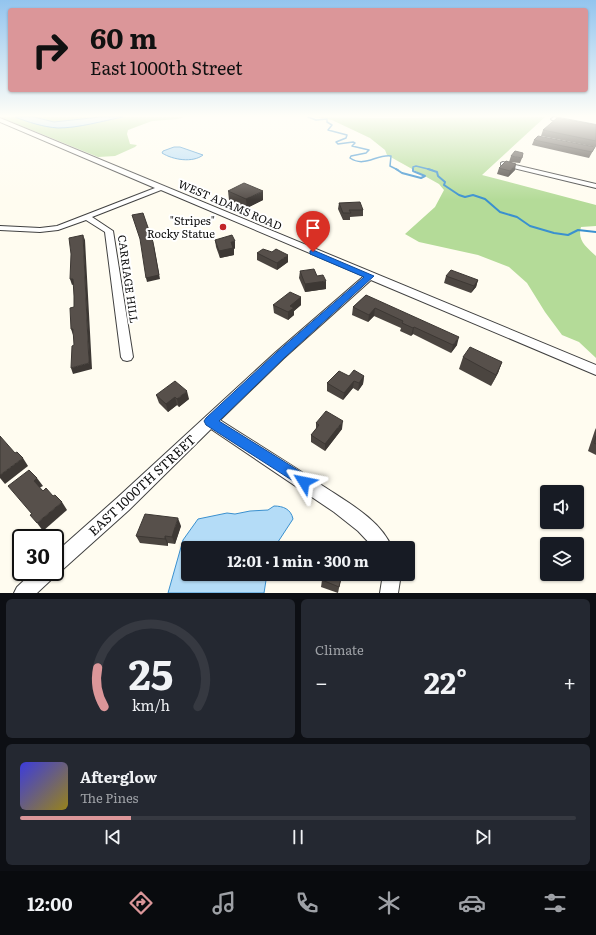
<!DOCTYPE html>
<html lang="en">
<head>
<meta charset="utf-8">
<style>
	:root { --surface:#171b24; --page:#242831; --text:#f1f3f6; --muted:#9ea1a6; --line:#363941; --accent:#db9699 }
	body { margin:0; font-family:Literata,serif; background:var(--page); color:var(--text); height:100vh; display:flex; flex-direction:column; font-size:15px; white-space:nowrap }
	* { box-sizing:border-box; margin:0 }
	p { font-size:13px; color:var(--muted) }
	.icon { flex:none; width:22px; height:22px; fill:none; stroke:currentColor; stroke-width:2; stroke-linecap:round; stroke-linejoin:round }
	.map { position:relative; height:593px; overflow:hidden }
	.details { display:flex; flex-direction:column; gap:6px; padding:6px; background:#0d0f14; flex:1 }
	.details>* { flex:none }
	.hud { position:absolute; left:8px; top:8px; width:580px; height:84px; border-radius:4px; box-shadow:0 1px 3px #0004; background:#db9699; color:#111; overflow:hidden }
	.fabs { position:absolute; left:540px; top:485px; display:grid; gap:8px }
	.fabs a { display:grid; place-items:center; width:44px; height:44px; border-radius:4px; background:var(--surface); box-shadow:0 1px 3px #0004; font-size:20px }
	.speed { position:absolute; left:12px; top:529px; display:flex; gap:8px; font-size:20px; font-weight:700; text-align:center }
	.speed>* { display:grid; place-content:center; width:52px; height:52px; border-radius:50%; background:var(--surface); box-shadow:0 1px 3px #0004; line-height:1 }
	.speed .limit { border:2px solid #111; border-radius:6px; background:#fff; color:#111 }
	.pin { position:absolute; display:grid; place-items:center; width:34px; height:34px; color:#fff; margin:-41px -17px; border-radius:50% 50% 50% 0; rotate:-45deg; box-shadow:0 0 4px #0007 }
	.pin .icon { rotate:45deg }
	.me { position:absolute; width:44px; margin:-22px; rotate:305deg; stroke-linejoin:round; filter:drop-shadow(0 0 3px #0008) }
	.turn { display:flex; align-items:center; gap:14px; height:84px; padding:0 16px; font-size:18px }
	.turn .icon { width:52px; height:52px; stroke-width:2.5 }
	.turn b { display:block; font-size:28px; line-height:34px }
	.big { font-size:30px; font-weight:700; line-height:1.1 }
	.details .widget { flex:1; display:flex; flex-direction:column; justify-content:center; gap:6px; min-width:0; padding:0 14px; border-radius:6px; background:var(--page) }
	.details .dial { align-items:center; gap:0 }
	.dial svg { height:104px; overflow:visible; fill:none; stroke:var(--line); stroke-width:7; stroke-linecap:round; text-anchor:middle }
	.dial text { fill:var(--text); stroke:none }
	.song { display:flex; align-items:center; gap:12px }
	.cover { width:48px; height:48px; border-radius:6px; background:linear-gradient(135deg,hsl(240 70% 55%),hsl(50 70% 35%)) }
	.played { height:4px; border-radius:2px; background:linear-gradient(90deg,var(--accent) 20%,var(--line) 20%) }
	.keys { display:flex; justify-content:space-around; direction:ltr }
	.heat { display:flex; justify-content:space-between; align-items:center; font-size:22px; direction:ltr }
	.details .tiles { flex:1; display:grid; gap:6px; grid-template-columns:1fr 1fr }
	.widget:last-child { grid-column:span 2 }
	.trip { position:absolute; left:181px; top:541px; width:234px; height:40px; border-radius:4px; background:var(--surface); box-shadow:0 1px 3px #0004; font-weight:700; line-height:40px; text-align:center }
	.menu { display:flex; height:64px; justify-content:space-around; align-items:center; background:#090b0e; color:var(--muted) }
	.menu .icon { width:28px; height:28px }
	.menu .active { color:var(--accent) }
	.menu b { font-size:18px; color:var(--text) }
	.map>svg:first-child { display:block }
	.forest { fill:#b4db98 }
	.water { fill:#b4dcf7; stroke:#3a90cf }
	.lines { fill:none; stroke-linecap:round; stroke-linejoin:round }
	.stream-far1 { stroke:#3a90cf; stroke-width:1.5 }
	.stream { stroke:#3a90cf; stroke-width:2 }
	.minor-casing { stroke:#414141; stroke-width:2 }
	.minor { fill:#fff; fill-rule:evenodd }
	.wall { fill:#4b4540 }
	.shaded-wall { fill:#3d3834 }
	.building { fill:#57504b; stroke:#3d3834 }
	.route { fill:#1a73e8; stroke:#114b97 }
	.poi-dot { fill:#c12427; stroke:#fff; stroke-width:1.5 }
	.labels { text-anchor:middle; stroke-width:4; stroke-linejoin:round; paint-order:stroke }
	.street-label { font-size:11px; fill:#0e0e0e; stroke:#fff }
	.poi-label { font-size:11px; fill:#0e0e0e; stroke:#fff; text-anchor:end }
	.near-street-label { font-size:13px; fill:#0e0e0e; stroke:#fff }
</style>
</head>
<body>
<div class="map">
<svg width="596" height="593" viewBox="0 0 596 593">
	<rect width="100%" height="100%" fill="#fffcf0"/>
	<g class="forest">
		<polygon points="0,117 15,117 33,123 88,124 123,117 184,117 178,119 152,121 128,130 127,134 130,144 137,145 135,147 115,156 98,157"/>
		<polygon points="34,117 100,117 54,122"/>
		<path d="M314,117L385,118L545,117L482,175L596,205V226L581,227C577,240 586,247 596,256V358L579,342L562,335L545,312L527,283L509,267L478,255L419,242L405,234L435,207L444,190L439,184L387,155L385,150L370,138L332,120Z"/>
	</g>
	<g class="water">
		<path d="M15,117H34L54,122L100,117H123C102,121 79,128 58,128C43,127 28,122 15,117Z"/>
		<path d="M174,147H180L203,155C193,163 173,160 162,153L163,151Z"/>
		<path d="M274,506C283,506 291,509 293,519L274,548H188V574H267L264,593H168L183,540L198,519L227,513L235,514L250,511L268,510Z"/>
	</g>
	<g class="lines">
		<g class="stream-far1">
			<path d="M308,117L316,120L327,119V122L332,125L328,130L347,135L346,138L336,142L338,144L353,142L355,143L352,146L369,150L366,153L351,156L350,158C365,168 376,154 391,156L390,166L398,170"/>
			<polyline points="413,170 413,167 416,166 432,170"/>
		</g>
		<g class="stream">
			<polyline points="396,169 402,173 421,178 425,176 413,171 413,169"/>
			<polyline points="428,169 437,172 438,176 445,182 444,185 459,195 465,197 473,195 485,199 500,212 517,217 530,226 554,233 568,235 578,230 596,232"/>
		</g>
		<defs>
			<g id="minor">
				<polygon points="554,117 596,125 596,129 552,120 551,119"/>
				<path d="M0,118L596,365V375L371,280L284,358L220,420C254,442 289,463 323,486C347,502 381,520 392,548H374L358,531L334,512L211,429L129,510L61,571L55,574L53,578L37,593H14L17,587L33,572H55V553L117,498L276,352L364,276L161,190L92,217L113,231L133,357L131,360L127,361L123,360L121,357L105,232L86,220L58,230L40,232L0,230V226L40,228L57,226L155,188L0,122Z"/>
				<polygon points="503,162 596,184 596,188 501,165 501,163"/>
				<polygon points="383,574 401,574 398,593 380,593"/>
			</g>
		</defs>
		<use href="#minor" class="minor-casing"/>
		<use href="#minor" class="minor"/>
	</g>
	<g class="wall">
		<polygon points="596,125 596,147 541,136 543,130"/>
		<polygon points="534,140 595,147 589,158 532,145"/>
		<polygon points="511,156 522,158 520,163 509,162"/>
		<polygon points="499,168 515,170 508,177 497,174"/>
		<polygon points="228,191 263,200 247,208 229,200"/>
		<polygon points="339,203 363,210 363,216 350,217 350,220 343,220 338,209"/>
		<polygon points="215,240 235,248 234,249 234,255 220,258 216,247"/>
		<polygon points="272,252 288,262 277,270 257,260 257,253"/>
		<polygon points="300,271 317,276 326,289 305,292 299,278"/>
		<polygon points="446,276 478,280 476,287 471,293 444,283"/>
		<polygon points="366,295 457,345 451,353 413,334 411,336 400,331 401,328 374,316 368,322 352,315 353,307"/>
		<polygon points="301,297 301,305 294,311 294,315 288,320 274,313 273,305"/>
		<polygon points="463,357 502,362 498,373 491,386 459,369"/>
		<polygon points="349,376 364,376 363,384 358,391 353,388 343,400 327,391 327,383"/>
		<polygon points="156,395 189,399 179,407 177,405 168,412 159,403"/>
		<polygon points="316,423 342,429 325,451 311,442 311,435 316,429"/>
		<polygon points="596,428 596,455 588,451 595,430"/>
		<polygon points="181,526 175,544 168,543 168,546 140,543 136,536"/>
		<polygon points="342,574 338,593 321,587 322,580"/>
	</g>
	<g class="shaded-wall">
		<polygon points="516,164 515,170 508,177 510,171"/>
		<polygon points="263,191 263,200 247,208 246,199"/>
		<polygon points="83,235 85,240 92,369 73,374 71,368 89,363"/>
		<polygon points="235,241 235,248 234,249 234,255 220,258 219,251 231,242"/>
		<polygon points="154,246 160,279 147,282 146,278"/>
		<polygon points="288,255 288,262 277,270 277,263"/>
		<polygon points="70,279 73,279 75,284 72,285"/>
		<polygon points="478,280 476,287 471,293 474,286"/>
		<polygon points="326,281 326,289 305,292 305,284"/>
		<polygon points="301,297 301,305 294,311 294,315 288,320 288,312 290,306"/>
		<polygon points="375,308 374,316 368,322 369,315"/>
		<polygon points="414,327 413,334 411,336 413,328"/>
		<polygon points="71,329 73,329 73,335"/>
		<polygon points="459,337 457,345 451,353 453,345"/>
		<polygon points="502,362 498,373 491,386 496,375"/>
		<polygon points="364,376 363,384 358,391 359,383"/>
		<polygon points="354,381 353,388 343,400 344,393"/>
		<polygon points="187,391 189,399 179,407 177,399"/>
		<polygon points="175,397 177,405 168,412 166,404"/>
		<polygon points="343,421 342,429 325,451 325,444"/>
		<polygon points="23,458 28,466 5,484 0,478 0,475"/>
		<polygon points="37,478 43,486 39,488 34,481"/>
		<polygon points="62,502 67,510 43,531 37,523"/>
		<polygon points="178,518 181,526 175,544 172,537"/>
		<polygon points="165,536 168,543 168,546 165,539"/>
	</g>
	<g class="building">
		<polygon points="557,118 596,125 596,141 543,130"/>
		<polygon points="538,136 595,147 592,152 534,140"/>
		<polygon points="515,151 523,153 522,158 511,156"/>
		<polygon points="506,161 516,164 510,171 499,168"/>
		<polygon points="244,183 263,191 246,199 228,191"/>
		<polygon points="360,202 363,210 349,210 351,213 343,213 339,203"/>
		<polygon points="143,213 153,242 159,275 146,278 140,239 132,215"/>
		<polygon points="83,235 89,363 71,368 72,346 74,345 73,329 71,329 70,308 74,307 74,296 73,279 70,279 71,254 69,238"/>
		<polygon points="232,235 235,241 231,242 233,248 219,251 215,240"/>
		<polygon points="263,249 272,252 276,249 288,255 277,263 257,253"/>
		<polygon points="314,269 317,276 323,275 326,281 305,284 300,271"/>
		<polygon points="451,270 478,280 474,286 446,276"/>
		<polygon points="290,292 301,297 290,306 294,308 288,312 273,305"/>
		<polygon points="366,295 459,337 453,345 414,327 413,328 402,323 403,321 375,308 369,315 353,307"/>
		<polygon points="470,347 502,362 496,375 463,357"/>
		<polygon points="354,370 364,376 359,383 354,381 344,393 327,383 339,371 349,376"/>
		<polygon points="175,381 187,391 177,399 175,397 166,404 156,395"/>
		<polygon points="326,411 343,421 325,444 311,435 319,425 316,423"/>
		<polygon points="0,436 15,453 17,452 23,458 0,475"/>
		<polygon points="596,436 596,444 594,443"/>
		<polygon points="29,470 37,478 34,481 43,491 46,488 53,496 55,495 62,502 37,523 30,515 32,514 8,486"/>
		<polygon points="145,514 178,518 172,537 165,536 165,539 136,536"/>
		<polygon points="332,542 348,548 330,548"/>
		<polygon points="323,574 342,574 339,587 322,580"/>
	</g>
	<linearGradient id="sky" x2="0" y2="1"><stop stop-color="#93c4ee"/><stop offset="0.58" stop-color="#fffef8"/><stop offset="1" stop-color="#fffef8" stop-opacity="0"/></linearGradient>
	<rect width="596" height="200" fill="url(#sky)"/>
	<polygon class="route" points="313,250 374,276 284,358 219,421 309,477 311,482 309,486 304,488 206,425 204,421 206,418 277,352 364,277 310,254 310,251"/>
	<circle class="poi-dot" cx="223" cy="227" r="4"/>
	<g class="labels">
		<g class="street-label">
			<text transform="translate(230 205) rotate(23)" y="4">WEST ADAMS ROAD</text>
			<text transform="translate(128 279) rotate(82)" y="4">CARRIAGE HILL</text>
		</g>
		<g class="poi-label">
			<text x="215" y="225">"Stripes"<tspan x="215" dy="13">Rocky Statue</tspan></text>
		</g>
		<g class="near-street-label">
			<text transform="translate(142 485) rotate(-43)" y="5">EAST 1000TH STREET</text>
		</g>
	</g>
</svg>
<div class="fabs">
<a><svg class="icon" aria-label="sound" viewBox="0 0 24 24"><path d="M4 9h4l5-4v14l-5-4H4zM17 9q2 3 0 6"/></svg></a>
<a><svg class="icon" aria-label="layers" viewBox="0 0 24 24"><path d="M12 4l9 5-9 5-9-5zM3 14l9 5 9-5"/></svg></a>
</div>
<div class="speed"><div class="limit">30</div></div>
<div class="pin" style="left:313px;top:252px;background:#d93025"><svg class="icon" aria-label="arrive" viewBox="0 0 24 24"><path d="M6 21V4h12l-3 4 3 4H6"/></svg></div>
<svg class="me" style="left:304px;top:482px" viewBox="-20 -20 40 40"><path d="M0-17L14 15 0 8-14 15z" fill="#1a73e8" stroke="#fff" stroke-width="4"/></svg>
<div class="trip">12:01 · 1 min · 300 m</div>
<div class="hud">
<div class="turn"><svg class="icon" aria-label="right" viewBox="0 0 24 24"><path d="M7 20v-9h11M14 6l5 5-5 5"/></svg><div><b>60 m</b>East 1000th Street</div></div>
</div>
</div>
<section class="details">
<div class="tiles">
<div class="widget dial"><svg viewBox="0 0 100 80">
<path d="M14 69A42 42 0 1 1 86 69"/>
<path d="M14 69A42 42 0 0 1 9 39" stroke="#db9699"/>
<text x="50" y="56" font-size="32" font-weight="700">25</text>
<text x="50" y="72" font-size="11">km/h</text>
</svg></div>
<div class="widget"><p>Climate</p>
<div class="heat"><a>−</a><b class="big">22°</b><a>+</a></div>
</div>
<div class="widget">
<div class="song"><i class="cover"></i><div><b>Afterglow</b><p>The Pines</p></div></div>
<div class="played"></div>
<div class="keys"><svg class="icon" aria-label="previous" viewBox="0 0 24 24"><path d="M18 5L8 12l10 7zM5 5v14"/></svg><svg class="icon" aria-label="pause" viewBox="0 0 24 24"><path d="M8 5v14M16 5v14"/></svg><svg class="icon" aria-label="next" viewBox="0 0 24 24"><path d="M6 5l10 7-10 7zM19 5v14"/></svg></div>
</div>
</div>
</section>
<nav class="menu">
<b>12:00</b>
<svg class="icon active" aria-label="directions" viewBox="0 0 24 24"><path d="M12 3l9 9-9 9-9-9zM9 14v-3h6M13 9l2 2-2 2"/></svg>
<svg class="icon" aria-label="music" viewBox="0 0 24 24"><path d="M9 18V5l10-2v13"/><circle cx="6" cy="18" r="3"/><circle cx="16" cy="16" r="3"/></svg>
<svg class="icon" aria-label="phone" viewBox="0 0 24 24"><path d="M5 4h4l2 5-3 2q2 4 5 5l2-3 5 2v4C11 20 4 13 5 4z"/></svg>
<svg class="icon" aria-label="climate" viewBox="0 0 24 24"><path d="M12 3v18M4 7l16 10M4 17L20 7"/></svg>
<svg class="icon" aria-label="car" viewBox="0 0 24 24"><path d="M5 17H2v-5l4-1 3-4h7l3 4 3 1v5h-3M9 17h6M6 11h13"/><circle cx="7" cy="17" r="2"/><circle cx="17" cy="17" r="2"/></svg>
<svg class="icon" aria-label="filters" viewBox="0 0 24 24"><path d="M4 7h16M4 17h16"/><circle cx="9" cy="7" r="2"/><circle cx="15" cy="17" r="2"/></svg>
</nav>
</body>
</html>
